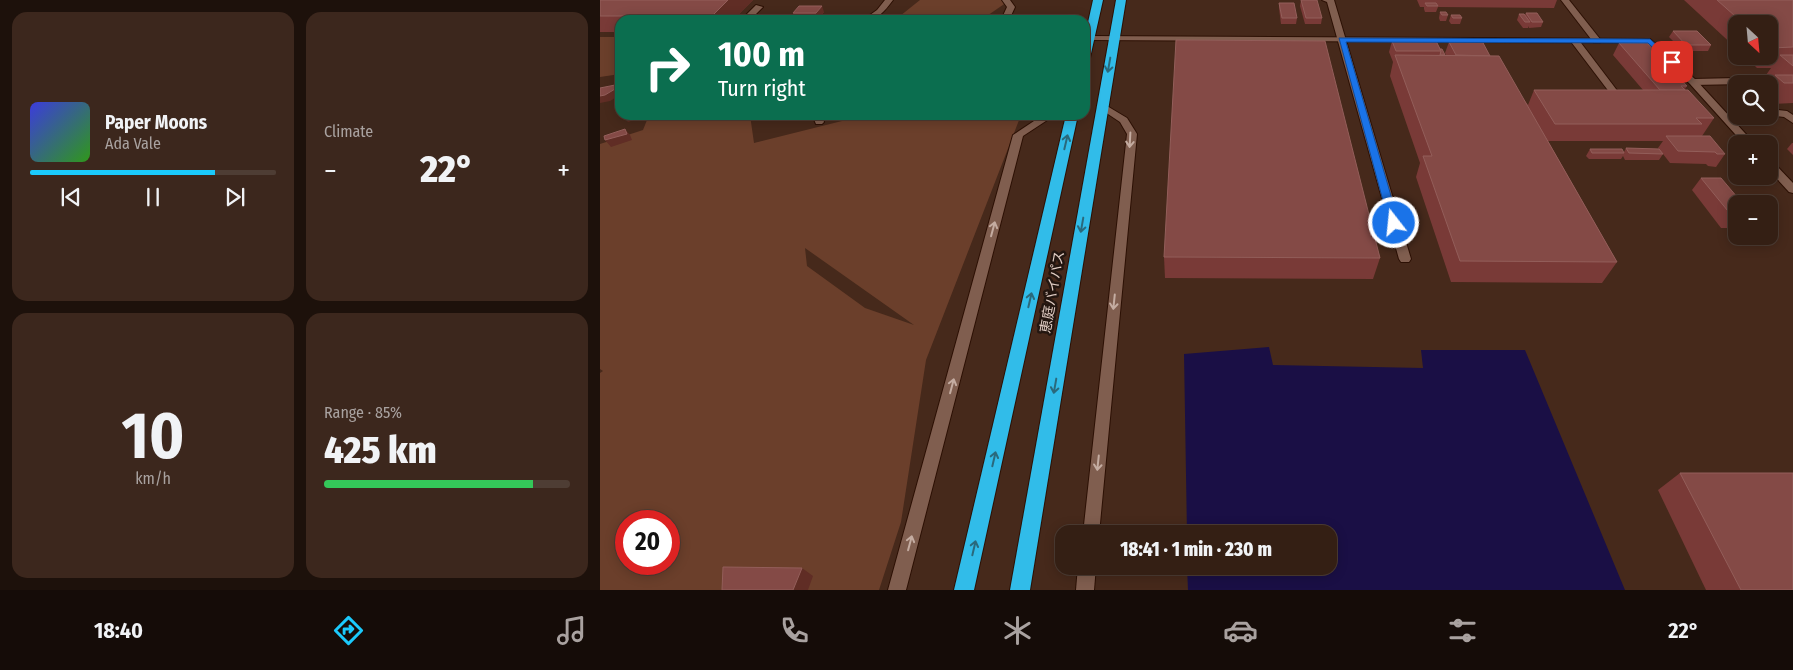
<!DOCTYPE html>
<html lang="en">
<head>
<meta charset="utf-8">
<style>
	:root { --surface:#341f14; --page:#3c271d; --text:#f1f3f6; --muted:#a9a2a0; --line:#4e3d34; --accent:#1bcafc }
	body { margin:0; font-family:"Fira Sans Condensed","Noto Sans JP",sans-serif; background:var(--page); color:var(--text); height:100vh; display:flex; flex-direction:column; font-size:19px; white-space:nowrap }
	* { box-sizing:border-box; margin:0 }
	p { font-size:16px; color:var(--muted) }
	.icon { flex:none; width:28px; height:28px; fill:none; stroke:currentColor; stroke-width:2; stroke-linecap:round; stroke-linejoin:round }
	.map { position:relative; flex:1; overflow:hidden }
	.side { display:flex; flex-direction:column; gap:12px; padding:12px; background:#1d110b; width:600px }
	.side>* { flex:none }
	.hud { position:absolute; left:15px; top:15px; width:475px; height:105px; border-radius:15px; box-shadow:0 2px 12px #0003,0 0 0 1px var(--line); background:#0b6e4f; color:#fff; overflow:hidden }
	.needle { width:32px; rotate:154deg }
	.tools { position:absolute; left:1128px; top:15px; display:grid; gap:10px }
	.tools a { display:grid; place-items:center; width:50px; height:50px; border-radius:10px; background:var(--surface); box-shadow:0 2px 12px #0003,0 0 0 1px var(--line); font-size:25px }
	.speed { position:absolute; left:15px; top:510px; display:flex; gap:10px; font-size:25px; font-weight:700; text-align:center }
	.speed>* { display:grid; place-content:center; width:65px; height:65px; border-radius:50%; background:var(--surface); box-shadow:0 2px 12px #0003,0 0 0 1px var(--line); line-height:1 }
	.speed .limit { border:8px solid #d22; background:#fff; color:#111 }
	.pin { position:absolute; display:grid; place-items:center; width:42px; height:42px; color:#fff; margin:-21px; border-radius:10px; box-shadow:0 2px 8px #0006 }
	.me { position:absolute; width:55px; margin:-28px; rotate:344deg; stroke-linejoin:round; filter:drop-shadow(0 0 4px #0008) }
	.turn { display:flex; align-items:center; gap:18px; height:105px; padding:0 20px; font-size:22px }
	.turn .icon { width:65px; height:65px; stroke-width:2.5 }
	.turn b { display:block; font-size:35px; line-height:42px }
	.big { font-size:38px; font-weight:800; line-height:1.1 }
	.side .widget { flex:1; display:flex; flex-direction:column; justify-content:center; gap:8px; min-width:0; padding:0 18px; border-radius:15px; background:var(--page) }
	.side .dial { align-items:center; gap:0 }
	.dial b { font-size:65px; line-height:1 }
	.song { display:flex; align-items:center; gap:15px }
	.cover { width:60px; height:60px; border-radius:8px; background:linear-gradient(135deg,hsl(240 70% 55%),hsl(110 70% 35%)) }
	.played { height:5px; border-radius:2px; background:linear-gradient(90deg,var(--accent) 75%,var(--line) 75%) }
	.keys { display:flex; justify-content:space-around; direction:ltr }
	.heat { display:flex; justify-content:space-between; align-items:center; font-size:28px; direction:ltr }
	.charge { height:8px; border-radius:4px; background:linear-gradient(90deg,#34c759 85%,var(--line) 0) }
	.side .tiles { flex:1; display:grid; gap:12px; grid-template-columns:repeat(2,1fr) }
	.trip { position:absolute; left:455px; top:525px; width:282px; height:50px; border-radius:15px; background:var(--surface); box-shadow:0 2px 12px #0003,0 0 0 1px var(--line); font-weight:800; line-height:50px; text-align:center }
	.tabs { display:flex; height:80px; justify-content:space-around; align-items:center; background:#150c08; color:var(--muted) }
	.tabs .icon { width:35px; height:35px }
	.tabs .on { color:var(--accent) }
	.tabs b { font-size:22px; color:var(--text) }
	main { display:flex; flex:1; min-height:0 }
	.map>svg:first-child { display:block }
	.green { fill:#6b3f2b; fill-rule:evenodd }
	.water { fill:#1a0f45 }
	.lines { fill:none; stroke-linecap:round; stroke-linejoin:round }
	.lane-casing { stroke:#2c1004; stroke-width:2 }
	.street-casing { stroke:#2c1004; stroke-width:2 }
	.highway-casing { stroke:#2c1004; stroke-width:2 }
	.lane { fill:#805e4f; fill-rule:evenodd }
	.street { fill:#805e4f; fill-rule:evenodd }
	.highway { fill:#31bce9; fill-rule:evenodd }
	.wall { fill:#793a37 }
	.shaded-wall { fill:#602d25 }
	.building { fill:#844a46; stroke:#935e5a }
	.oneway { stroke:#2a697c }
	.oneway2 { stroke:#c4aca1 }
	.route { fill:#1a73e8; stroke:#114b97 }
	.labels { text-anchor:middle; stroke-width:5; stroke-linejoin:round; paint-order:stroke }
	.street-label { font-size:14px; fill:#e1cdc4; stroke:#231610 }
</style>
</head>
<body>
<main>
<section class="side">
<div class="tiles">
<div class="widget">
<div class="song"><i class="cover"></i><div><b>Paper Moons</b><p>Ada Vale</p></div></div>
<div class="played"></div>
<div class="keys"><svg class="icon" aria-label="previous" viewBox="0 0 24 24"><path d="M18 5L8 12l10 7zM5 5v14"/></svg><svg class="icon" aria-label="pause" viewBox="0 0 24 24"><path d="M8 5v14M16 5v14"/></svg><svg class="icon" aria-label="next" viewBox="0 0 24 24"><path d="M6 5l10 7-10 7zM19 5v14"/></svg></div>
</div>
<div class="widget"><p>Climate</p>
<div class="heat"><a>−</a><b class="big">22°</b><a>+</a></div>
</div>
<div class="widget dial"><b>10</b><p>km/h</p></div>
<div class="widget"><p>Range · 85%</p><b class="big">425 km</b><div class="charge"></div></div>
</div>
</section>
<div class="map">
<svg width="1193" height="590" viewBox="0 0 1193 590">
	<rect width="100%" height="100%" fill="#46291b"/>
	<g class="green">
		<polygon points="320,0 410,0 381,20 295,20"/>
		<polygon points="0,37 20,37 20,74 0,77"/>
		<path d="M49,115H90L97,120L117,115H150L154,143L266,115H421L326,360L301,522L279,590H0V373L3,371L0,369V144L43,130ZM205,248L314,325L265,308L207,266ZM26,521H69V564H26Z"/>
	</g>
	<polygon class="water" points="669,347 673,365 823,368 821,350 925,350 1025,590 588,590 587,566 729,566 729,534 587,534 584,354"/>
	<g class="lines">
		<defs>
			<g id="lane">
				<path d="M285,0H293C284,12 278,20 263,20L277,10Z"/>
				<polygon points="402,0 410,0 415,7 409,20 401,20 407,7"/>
				<polygon points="722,0 734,0 811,259 809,262 801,262 799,259 727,2"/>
				<polygon points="961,0 969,0 1000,39 1000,43 994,43"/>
				<polygon points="156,5 163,7 150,20 141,20"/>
				<polygon points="972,39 978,39 1019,93 1019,97 1013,97 972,43"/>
				<polygon points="1137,78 1144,84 1093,85 1089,82 1093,79"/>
				<polygon points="1169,109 1187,111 1193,115 1193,123 1184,117 1169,115"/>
				<polygon points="212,115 222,115 224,122 222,124 216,124"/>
			</g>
			<g id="street">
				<polygon points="487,36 1050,39 1096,80 1155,144 1144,144 1090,84 1048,43 490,40 487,40"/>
				<polygon points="502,103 527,118 537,134 499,534 483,534 527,134 520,122 499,108 499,104"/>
				<polygon points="443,115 455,115 423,136 306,590 288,590 413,135"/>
				<polygon points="1169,161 1173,162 1193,183 1193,193 1189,192 1169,170"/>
				<polygon points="478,566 496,566 494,590 476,590"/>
			</g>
			<g id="highway">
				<polygon points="493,0 503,0 490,58 485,61 485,36"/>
				<polygon points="516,0 526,0 430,590 410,590"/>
				<polygon points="466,115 478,115 374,590 354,590"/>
			</g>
		</defs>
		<use href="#lane" class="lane-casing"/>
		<use href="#street" class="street-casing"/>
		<use href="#highway" class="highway-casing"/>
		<use href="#lane" class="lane"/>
		<use href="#street" class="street"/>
		<use href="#highway" class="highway"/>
	</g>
	<g class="wall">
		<polygon points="0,0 153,0 133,20 20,20 20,32 0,32"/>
		<polygon points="701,0 722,18 721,24 705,24 700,6"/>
		<polygon points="817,0 957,0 954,8 838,7 836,12 825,12 824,9 824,7 820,7"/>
		<polygon points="1084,0 1193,0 1193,103 1169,104 1169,84 1171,81 1166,75 1171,68 1157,68 1145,56 1169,56 1169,24 1136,24 1136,48"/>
		<polygon points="679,3 697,18 696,24 681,24 679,8"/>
		<polygon points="224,12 218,19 196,19 193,13"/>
		<polygon points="840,12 848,15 846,21 840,21 839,18"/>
		<polygon points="926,13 943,22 941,27 929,28 928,26 928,28 923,28 917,20 919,14 925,15"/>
		<polygon points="851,15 862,18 860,24 851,24 849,21"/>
		<polygon points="1073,31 1111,45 1108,51 1083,51 1069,37"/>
		<polygon points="792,41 840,47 840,49 845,55 846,55 845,53 849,42 890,56 928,105 934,90 1043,90 1013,55 1019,43 1087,86 1085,89 1114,118 1102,136 1093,136 1125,154 1116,167 1108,166 1106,164 1070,163 1063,154 1059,160 1025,160 1023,156 1021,159 989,159 986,156 990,149 1024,152 1026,148 1059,149 1058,148 1063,141 948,141 1017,262 1002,283 851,282 816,177 820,163 790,76 793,62 789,52"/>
		<polygon points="1192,143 1193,143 1193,155 1187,149"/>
		<polygon points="1101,178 1136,204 1136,228 1121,228 1092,190"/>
		<polygon points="564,257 780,258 773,279 565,278"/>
		<polygon points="1080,473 1193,590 1106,590 1058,490"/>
	</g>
	<g class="shaded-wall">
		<polygon points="128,0 153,0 133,20 114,20 112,16"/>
		<polygon points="222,6 224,12 218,19 216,13"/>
		<polygon points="20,86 20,95 10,101 0,103 0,96"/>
		<polygon points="26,115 32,115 34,120 28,122 23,116"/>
		<polygon points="25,129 30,135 32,140 11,147 5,140"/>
		<polygon points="202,568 213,576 208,590 193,590"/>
	</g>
	<g class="building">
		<polygon points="0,0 128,0 112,16 0,16"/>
		<polygon points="701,0 717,0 722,18 706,18"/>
		<polygon points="1117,0 1193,0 1193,47 1172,48 1169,45 1169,24 1144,24"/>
		<polygon points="679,3 694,3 697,18 682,18"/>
		<polygon points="825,3 836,3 838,6 827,6"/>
		<polygon points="199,6 222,6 216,13 193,13"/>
		<polygon points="840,12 846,12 848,15 842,15"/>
		<polygon points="926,13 937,13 943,22 932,22"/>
		<polygon points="919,14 924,14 930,22 925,22"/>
		<polygon points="851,15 860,15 862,18 853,18"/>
		<polygon points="1073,31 1097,31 1111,45 1086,45"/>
		<polygon points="576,40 725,41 780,258 564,257"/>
		<polygon points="792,41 836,41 841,51 796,51"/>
		<polygon points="882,41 890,56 856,55 849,42"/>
		<polygon points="1019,43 1047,43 1087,86 1081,86 1085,90 1060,90"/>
		<polygon points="840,49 842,49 845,55 840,55 841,51"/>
		<polygon points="795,55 899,56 1017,262 860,261 823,156 832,156"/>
		<polygon points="1180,55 1193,55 1193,66"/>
		<polygon points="1175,75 1193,75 1193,83 1184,83"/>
		<polygon points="20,84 20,86 5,95 0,96 0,88"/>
		<polygon points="934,90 1088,90 1114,118 1096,118 1102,124 955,124"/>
		<polygon points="25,129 27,134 5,140 4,136"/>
		<polygon points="1066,136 1110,136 1125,154 1117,154 1115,152 1078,151"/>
		<polygon points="1026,148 1059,149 1063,154 1029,153"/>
		<polygon points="990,149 1022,149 1024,153 992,153"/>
		<polygon points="1101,178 1121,178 1143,204 1136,204 1136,216 1132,216"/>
		<polygon points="1080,473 1193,473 1193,590 1141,590"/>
		<polygon points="123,567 202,568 193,590 122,590"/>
	</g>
	<defs><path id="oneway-shaft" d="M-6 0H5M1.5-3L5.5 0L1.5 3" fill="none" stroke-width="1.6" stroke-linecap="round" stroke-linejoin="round" transform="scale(1.25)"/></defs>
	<g class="oneway">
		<use href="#oneway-shaft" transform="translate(509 65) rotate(100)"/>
		<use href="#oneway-shaft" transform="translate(466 142) rotate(-77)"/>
		<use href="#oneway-shaft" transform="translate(482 225) rotate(100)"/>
		<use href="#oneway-shaft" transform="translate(430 300) rotate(-77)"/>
		<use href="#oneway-shaft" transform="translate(455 386) rotate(100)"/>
		<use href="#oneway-shaft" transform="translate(394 459) rotate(-77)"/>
		<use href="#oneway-shaft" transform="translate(374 548) rotate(-77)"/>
	</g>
	<g class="oneway2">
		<use href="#oneway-shaft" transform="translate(530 140) rotate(93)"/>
		<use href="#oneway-shaft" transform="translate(393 229) rotate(-75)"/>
		<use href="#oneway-shaft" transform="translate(514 302) rotate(96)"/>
		<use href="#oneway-shaft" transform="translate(352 386) rotate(-75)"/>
		<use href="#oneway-shaft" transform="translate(498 463) rotate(96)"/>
		<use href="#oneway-shaft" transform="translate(310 543) rotate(-75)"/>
	</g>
	<polygon class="route" points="739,38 1050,39 1075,62 1069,63 1048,43 746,42 799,223 794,226 789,223"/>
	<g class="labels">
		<g class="street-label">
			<text transform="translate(452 292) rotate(-80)" y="5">恵庭バイパス</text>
		</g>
	</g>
</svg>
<div class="tools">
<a><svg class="needle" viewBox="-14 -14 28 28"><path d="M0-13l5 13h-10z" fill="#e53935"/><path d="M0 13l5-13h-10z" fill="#a9a2a0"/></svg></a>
<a><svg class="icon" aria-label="search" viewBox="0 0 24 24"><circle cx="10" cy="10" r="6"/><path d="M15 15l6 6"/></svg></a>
<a>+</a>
<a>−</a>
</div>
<div class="speed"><div class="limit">20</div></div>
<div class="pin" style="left:1072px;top:62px;background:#d93025"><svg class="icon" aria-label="arrive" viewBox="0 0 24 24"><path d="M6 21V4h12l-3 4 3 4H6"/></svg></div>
<svg class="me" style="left:794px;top:223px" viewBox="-20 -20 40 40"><circle r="17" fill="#1a73e8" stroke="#fff" stroke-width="3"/><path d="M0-11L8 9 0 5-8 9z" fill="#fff"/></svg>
<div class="trip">18:41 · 1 min · 230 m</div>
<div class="hud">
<div class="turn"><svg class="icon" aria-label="right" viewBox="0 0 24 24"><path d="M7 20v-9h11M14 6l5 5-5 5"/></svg><div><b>100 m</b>Turn right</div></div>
</div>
</div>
</main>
<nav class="tabs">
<b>18:40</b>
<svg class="icon on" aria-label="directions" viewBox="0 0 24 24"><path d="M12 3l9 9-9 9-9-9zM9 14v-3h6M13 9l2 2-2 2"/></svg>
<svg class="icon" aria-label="music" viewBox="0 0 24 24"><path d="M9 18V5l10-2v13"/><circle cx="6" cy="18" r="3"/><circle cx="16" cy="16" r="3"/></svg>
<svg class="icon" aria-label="phone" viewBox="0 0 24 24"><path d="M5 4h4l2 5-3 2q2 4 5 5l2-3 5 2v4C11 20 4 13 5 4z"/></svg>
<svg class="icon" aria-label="climate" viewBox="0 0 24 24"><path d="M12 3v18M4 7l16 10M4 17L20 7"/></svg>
<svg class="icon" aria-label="car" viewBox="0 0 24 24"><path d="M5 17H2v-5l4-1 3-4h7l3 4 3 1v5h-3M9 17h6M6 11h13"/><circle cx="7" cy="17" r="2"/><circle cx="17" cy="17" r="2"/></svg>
<svg class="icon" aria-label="filters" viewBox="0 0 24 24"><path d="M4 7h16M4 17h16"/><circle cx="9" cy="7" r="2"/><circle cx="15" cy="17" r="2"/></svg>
<b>22°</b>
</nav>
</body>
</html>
